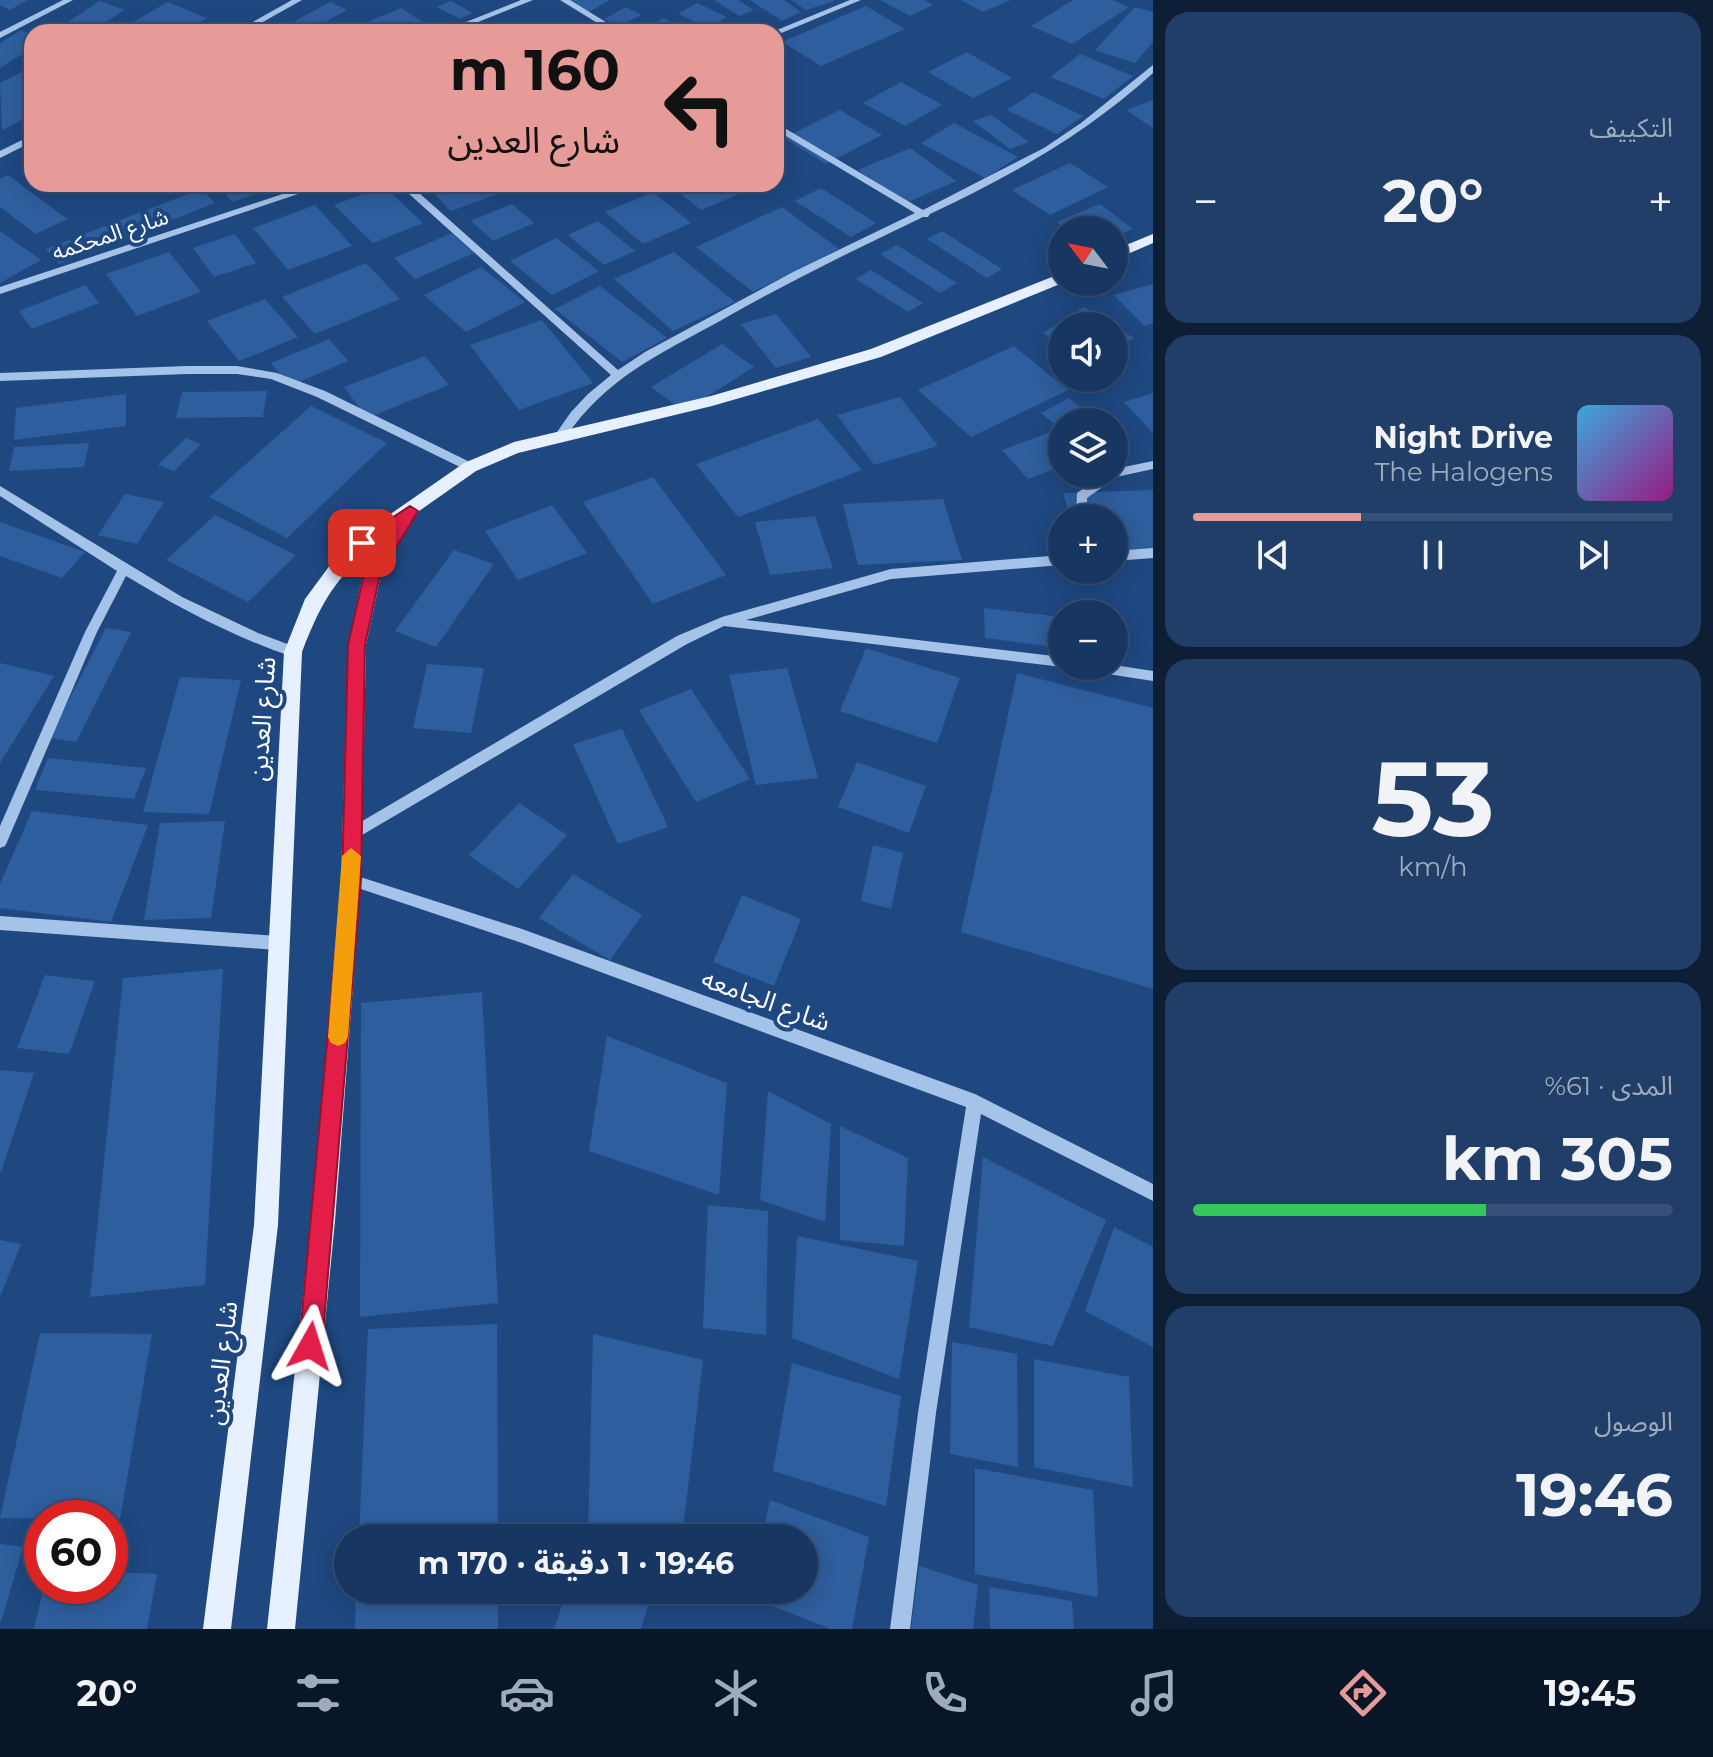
<!DOCTYPE html>
<html lang="ar">
<head>
<meta charset="utf-8">
<style>
	:root { --surface:#173661; --page:#203e67; --text:#f1f3f6; --muted:#9eabbd; --line:#365076; --accent:#e69b98 }
	body { margin:0; font-family:Montserrat,"Noto Sans Arabic",sans-serif; background:var(--page); color:var(--text); direction:rtl; height:100vh; display:flex; flex-direction:column; font-size:30px; white-space:nowrap }
	* { box-sizing:border-box; margin:0 }
	p { font-size:26px; color:var(--muted) }
	.icon { flex:none; width:44px; height:44px; fill:none; stroke:currentColor; stroke-width:2; stroke-linecap:round; stroke-linejoin:round }
	.map { position:relative; flex:1; overflow:hidden; direction:ltr }
	.sheet { display:flex; flex-direction:column; gap:12px; padding:12px; background:#0d1e35; width:560px }
	.sheet>* { flex:none }
	.hud { position:absolute; left:24px; top:24px; width:760px; height:168px; border-radius:24px; box-shadow:0 4px 20px #0003,0 0 0 2px var(--line); direction:rtl; background:#e69b98; color:#111; overflow:hidden }
	.needle { width:52px; rotate:302deg }
	.controls { position:absolute; left:1048px; top:216px; display:grid; gap:16px }
	.controls a { display:grid; place-items:center; width:80px; height:80px; border-radius:50%; background:var(--surface); box-shadow:0 4px 20px #0003,0 0 0 2px var(--line); font-size:40px }
	.speed { position:absolute; left:24px; top:1500px; display:flex; gap:16px; font-size:40px; font-weight:700; text-align:center }
	.speed>* { display:grid; place-content:center; width:104px; height:104px; border-radius:50%; background:var(--surface); box-shadow:0 4px 20px #0003,0 0 0 2px var(--line); line-height:1 }
	.speed .limit { border:12px solid #d22; background:#fff; color:#111 }
	.pin { position:absolute; display:grid; place-items:center; width:68px; height:68px; color:#fff; margin:-34px; border-radius:16px; box-shadow:0 4px 12px #0006 }
	.me { position:absolute; width:88px; margin:-44px; rotate:6deg; stroke-linejoin:round; filter:drop-shadow(0 0 6px #0008) }
	.turn { display:flex; align-items:center; gap:28px; height:168px; padding:0 32px; font-size:36px }
	.turn .icon { width:104px; height:104px; stroke-width:2.5 }
	.turn b { display:block; font-size:56px; line-height:68px }
	.big { font-size:60px; font-weight:700; line-height:1.1 }
	.sheet .tile { flex:1; display:flex; flex-direction:column; justify-content:center; gap:12px; min-width:0; padding:0 28px; border-radius:24px; background:var(--page) }
	.sheet .dial { align-items:center; gap:0 }
	.dial b { font-size:104px; line-height:1 }
	.song { display:flex; align-items:center; gap:24px }
	.cover { width:96px; height:96px; border-radius:12px; background:linear-gradient(135deg,hsl(200 70% 55%),hsl(310 70% 35%)) }
	.played { height:8px; border-radius:4px; background:linear-gradient(90deg,var(--accent) 35%,var(--line) 35%) }
	.keys { display:flex; justify-content:space-around; direction:ltr }
	.heat { display:flex; justify-content:space-between; align-items:center; font-size:44px; direction:ltr }
	.charge { height:12px; border-radius:6px; background:linear-gradient(90deg,#34c759 61%,var(--line) 0) }
	.trip { position:absolute; left:334px; top:1524px; width:484px; height:80px; border-radius:40px; background:var(--surface); box-shadow:0 4px 20px #0003,0 0 0 2px var(--line); font-weight:700; line-height:80px; text-align:center; direction:rtl }
	.menu { display:flex; height:128px; justify-content:space-around; align-items:center; background:#091627; color:var(--muted) }
	.menu .icon { width:56px; height:56px }
	.menu .active { color:var(--accent) }
	.menu b { font-size:36px; color:var(--text) }
	main { display:flex; flex:1; min-height:0 }
	.map>svg:first-child { display:block }
	.building { fill:#2f5e9e }
	.lines { fill:none; stroke-linecap:round; stroke-linejoin:round }
	.minor { fill:#a5c2e8; fill-rule:evenodd }
	.major { fill:#e7f0fe; fill-rule:evenodd }
	.route { fill:#e11d48; stroke:#92132f; stroke-width:2 }
	.slow { fill:#f59e0b }
	.labels { text-anchor:middle; stroke-width:8; stroke-linejoin:round; paint-order:stroke }
	.far-street-label { font-size:22px; fill:#fff; stroke:#1f4881 }
	.street-label { font-size:26px; fill:#fff; stroke:#1f4881 }
</style>
</head>
<body>
<main>
<section class="sheet">
<div class="tile"><p>التكييف</p>
<div class="heat"><a>−</a><b class="big">20°</b><a>+</a></div>
</div>
<div class="tile">
<div class="song"><i class="cover"></i><div><b>Night Drive</b><p>The Halogens</p></div></div>
<div class="played"></div>
<div class="keys"><svg class="icon" aria-label="previous" viewBox="0 0 24 24"><path d="M18 5L8 12l10 7zM5 5v14"/></svg><svg class="icon" aria-label="pause" viewBox="0 0 24 24"><path d="M8 5v14M16 5v14"/></svg><svg class="icon" aria-label="next" viewBox="0 0 24 24"><path d="M6 5l10 7-10 7zM19 5v14"/></svg></div>
</div>
<div class="tile dial"><b>53</b><p>km/h</p></div>
<div class="tile"><p>المدى · 61%</p><b class="big">305 km</b><div class="charge"></div></div>
<div class="tile"><p>الوصول</p><b class="big">19:46</b></div>
</section>
<div class="map">
<svg width="1153" height="1629" viewBox="0 0 1153 1629">
	<rect width="100%" height="100%" fill="#1f4881"/>
	<g class="building">
		<polygon points="0,0 28,0 10,10 0,5"/>
		<polygon points="562,0 610,0 589,12"/>
		<polygon points="714,0 738,0 754,10 739,16"/>
		<polygon points="750,0 784,0 801,12 782,21"/>
		<polygon points="791,0 834,0 834,1 806,10"/>
		<polygon points="880,0 924,0 933,5 910,16"/>
		<polygon points="961,0 1011,0 983,12"/>
		<polygon points="1073,0 1112,0 1129,7 1072,44 1031,26"/>
		<polygon points="100,1 124,10 91,32 63,25"/>
		<polygon points="451,1 473,13 460,19 437,7"/>
		<polygon points="168,2 207,18 184,32 140,32 126,26"/>
		<polygon points="330,2 347,10 307,32 286,26"/>
		<polygon points="697,3 727,17 708,28 678,14"/>
		<polygon points="866,6 905,29 821,66 782,42"/>
		<polygon points="626,7 641,15 619,26 604,19"/>
		<polygon points="1135,7 1153,12 1153,42 1135,63 1095,50"/>
		<polygon points="401,8 432,28 422,32 375,32 363,24"/>
		<polygon points="664,18 688,32 635,32"/>
		<polygon points="21,30 32,34 32,48 0,68 0,43"/>
		<polygon points="967,52 1012,78 973,98 928,72"/>
		<polygon points="1080,54 1133,76 1104,99 1050,77"/>
		<polygon points="32,67 32,115 2,130 0,83"/>
		<polygon points="901,82 942,105 905,126 863,103"/>
		<polygon points="1034,92 1083,116 1057,134 1007,110"/>
		<polygon points="1153,100 1153,128 1126,110"/>
		<polygon points="840,110 882,135 826,164 784,138"/>
		<polygon points="991,115 1029,142 1010,149 973,121"/>
		<polygon points="954,123 1018,157 985,178 921,143"/>
		<polygon points="910,148 956,181 904,204 858,170"/>
		<polygon points="1070,163 1108,187 1050,215 1012,190"/>
		<polygon points="8,175 67,219 36,234 0,207 0,179"/>
		<polygon points="219,184 253,184 260,193 232,202"/>
		<polygon points="425,184 525,184 451,211"/>
		<polygon points="668,184 763,184 701,210"/>
		<polygon points="384,186 423,223 373,243 334,205"/>
		<polygon points="821,188 876,223 851,237 795,201"/>
		<polygon points="201,189 215,203 59,264 46,249"/>
		<polygon points="653,192 691,223 643,244 605,212"/>
		<polygon points="512,204 534,223 493,241 471,221"/>
		<polygon points="1100,204 1133,229 1114,237 1114,230 1067,230 1057,222"/>
		<polygon points="315,205 352,246 288,270 253,228"/>
		<polygon points="782,207 839,249 753,292 696,247"/>
		<polygon points="598,221 635,251 604,265 568,235"/>
		<polygon points="0,231 41,260 0,283"/>
		<polygon points="942,231 1002,269 987,278 927,239"/>
		<polygon points="452,233 474,253 415,279 394,258"/>
		<polygon points="235,234 256,263 214,277 193,248"/>
		<polygon points="556,238 599,271 552,295 510,261"/>
		<polygon points="897,245 957,283 940,293 880,254"/>
		<polygon points="169,252 201,292 137,316 106,274"/>
		<polygon points="674,252 735,302 673,331 614,279"/>
		<polygon points="366,263 400,299 315,334 282,297"/>
		<polygon points="481,267 525,302 466,332 424,295"/>
		<polygon points="871,270 923,303 908,312 856,279"/>
		<polygon points="1153,284 1153,323 1144,326 1114,295"/>
		<polygon points="85,285 99,303 32,329 19,311"/>
		<polygon points="600,286 667,338 622,362 555,309"/>
		<polygon points="265,299 298,337 239,361 207,321"/>
		<polygon points="1084,307 1114,326 1134,338 1114,352 1114,326 1062,326 1062,345 1043,333"/>
		<polygon points="776,314 811,357 776,368 741,324"/>
		<polygon points="542,320 593,383 519,410 470,345"/>
		<polygon points="329,339 348,361 290,386 271,363"/>
		<polygon points="722,344 754,367 684,411 651,387"/>
		<polygon points="1014,346 1068,390 971,437 918,390"/>
		<polygon points="425,356 449,385 367,418 344,387"/>
		<polygon points="267,391 263,417 176,418 182,392"/>
		<polygon points="1153,393 1153,433 1124,402"/>
		<polygon points="126,394 126,426 14,440 16,408"/>
		<polygon points="900,397 938,446 874,465 837,415"/>
		<polygon points="1069,398 1099,422 1062,422 1062,430 1041,413"/>
		<polygon points="311,406 387,443 287,538 209,497"/>
		<polygon points="818,419 862,470 738,517 696,464"/>
		<polygon points="1051,432 1062,443 1062,466 1028,479 1002,450"/>
		<polygon points="186,438 201,444 174,471 158,465"/>
		<polygon points="89,443 84,467 9,471 14,447"/>
		<polygon points="653,477 726,575 653,604 583,502"/>
		<polygon points="1153,490 1153,549 1114,551 1114,518 1071,518 1063,493"/>
		<polygon points="125,494 164,502 137,544 98,535"/>
		<polygon points="943,499 962,560 858,565 843,504"/>
		<polygon points="552,505 587,553 518,580 485,531"/>
		<polygon points="215,515 296,555 248,602 166,560"/>
		<polygon points="815,516 833,568 770,575 755,522"/>
		<polygon points="0,522 85,552 62,578 0,556"/>
		<polygon points="454,550 494,564 436,647 395,631"/>
		<polygon points="984,608 1062,617 1062,648 985,638"/>
		<polygon points="106,628 131,632 76,742 49,738"/>
		<polygon points="866,648 960,678 937,743 840,711"/>
		<polygon points="0,663 54,676 0,763"/>
		<polygon points="427,664 484,668 471,733 413,728"/>
		<polygon points="787,668 818,778 756,785 729,675"/>
		<polygon points="1017,673 1153,708 1153,989 961,932"/>
		<polygon points="180,677 241,680 209,814 143,812"/>
		<polygon points="691,689 750,779 696,802 639,710"/>
		<polygon points="622,729 668,827 618,844 573,744"/>
		<polygon points="48,758 146,768 134,799 35,790"/>
		<polygon points="857,762 926,786 909,833 838,807"/>
		<polygon points="519,803 567,835 518,889 469,855"/>
		<polygon points="32,811 148,825 111,922 0,908 0,884"/>
		<polygon points="225,821 211,918 144,920 160,823"/>
		<polygon points="873,845 903,853 891,909 861,901"/>
		<polygon points="573,874 642,915 610,960 539,918"/>
		<polygon points="742,895 801,919 774,986 713,962"/>
		<polygon points="223,969 205,1285 90,1297 123,978"/>
		<polygon points="45,975 95,981 69,1054 17,1048"/>
		<polygon points="482,992 498,1303 360,1317 361,1003"/>
		<polygon points="607,1036 727,1083 719,1195 589,1151"/>
		<polygon points="0,1070 34,1073 1,1172 0,1172"/>
		<polygon points="768,1091 831,1124 825,1222 760,1200"/>
		<polygon points="840,1126 908,1158 904,1246 840,1240"/>
		<polygon points="983,1157 1106,1220 1053,1346 969,1327"/>
		<polygon points="708,1205 768,1211 766,1335 703,1328"/>
		<polygon points="1114,1227 1153,1247 1153,1347 1085,1311"/>
		<polygon points="797,1236 918,1261 899,1379 792,1338"/>
		<polygon points="0,1240 21,1244 0,1297"/>
		<polygon points="497,1324 498,1538 359,1538 368,1329"/>
		<polygon points="40,1333 152,1334 120,1519 0,1518"/>
		<polygon points="593,1334 703,1360 682,1538 588,1538"/>
		<polygon points="952,1342 1017,1354 1018,1467 950,1454"/>
		<polygon points="1034,1359 1129,1377 1133,1487 1034,1467"/>
		<polygon points="792,1363 901,1396 886,1506 773,1471"/>
		<polygon points="975,1468 1093,1490 1098,1597 975,1574"/>
		<polygon points="770,1500 869,1537 852,1629 831,1629 749,1597 750,1590 804,1590 804,1538 762,1538"/>
		<polygon points="0,1544 23,1547 1,1622 0,1622"/>
		<polygon points="919,1566 978,1585 973,1629 911,1629"/>
		<polygon points="110,1572 157,1574 147,1629 34,1629 44,1586 110,1586"/>
		<polygon points="989,1587 1072,1601 1074,1629 990,1629"/>
		<polygon points="356,1590 498,1590 498,1629 355,1629"/>
		<polygon points="567,1590 653,1590 641,1629 554,1629"/>
	</g>
	<g class="lines">
		<g class="minor">
			<polygon points="63,0 73,0 0,38 0,32"/>
			<polygon points="292,0 302,0 245,32 235,32"/>
			<polygon points="521,0 533,0 453,32 441,32"/>
			<polygon points="560,0 570,0 622,32 612,32"/>
			<polygon points="850,0 861,0 779,34 772,32"/>
			<path d="M1153,65V73C1086,134 1011,176 930,214L928,217H923C854,250 786,283 720,321C658,355 607,377 565,438L561,439L555,435L571,412L588,394L611,375L398,184H409L618,370L645,352L793,272L915,213L776,130V123L923,210L1044,148L1081,123Z"/>
			<polygon points="32,135 32,142 0,158 0,151"/>
			<polygon points="313,184 328,184 0,294 0,287"/>
			<polygon points="187,366 237,366 277,373 325,391 474,464 476,467 470,471 466,470 317,397 271,379 237,374 187,374 0,381 0,373"/>
			<polygon points="1153,461 1153,469 1116,477 1087,498 1088,518 1076,518 1077,493 1104,474 1114,474 1114,469"/>
			<path d="M0,486L182,597L258,633L298,648L299,652L293,657C234,637 179,608 126,576L97,632L7,842L5,846L0,848V826L85,632L117,571L0,496Z"/>
			<polygon points="1153,548 1153,558 1114,561 1114,551"/>
			<polygon points="1062,555 1062,565 891,579 746,620 1062,657 1062,666 1065,666 1062,667 724,626 687,644 357,838 352,840 347,838 345,834 347,830 677,636 722,617 891,569"/>
			<polygon points="1114,665 1153,671 1153,681 1088,671 1082,666"/>
			<polygon points="351,874 522,929 975,1094 1153,1184 1153,1201 981,1114 936,1413 910,1629 890,1629 918,1413 966,1107 522,943 346,884 344,880 346,876"/>
			<polygon points="0,916 277,936 282,938 284,943 282,948 277,950 0,930"/>
		</g>
		<g class="major">
			<polygon points="1153,234 1153,243 1114,260 1114,250"/>
			<path d="M1062,273V282H1065L881,357L712,406L518,453L476,471L412,516L381,574L366,645L361,880L335,1221L295,1629H267L311,1221L341,880L348,645L363,574L387,534C340,573 324,594 302,652L278,1225L231,1629H203L254,1225L284,652L305,599L336,557L379,522L464,463L514,442L711,396L871,349Z"/>
		</g>
	</g>
	<polygon class="route" points="410,506 418,511 380,574 365,645 361,880 322,1346 318,1354 310,1358 302,1354 299,1346 342,880 348,645 364,574 384,536 362,549 354,543"/>
	<polygon class="slow" points="351,848 361,856 348,1037 345,1043 338,1046 331,1043 328,1037 342,856"/>
	<g class="labels">
		<g class="far-street-label">
			<text transform="translate(110 234) rotate(-18)" y="8">شارع المحكمه</text>
		</g>
		<g class="street-label">
			<text transform="translate(262 719) rotate(-86)" y="9">شارع العدين</text>
			<text transform="translate(766 1000) rotate(20)" y="9">شارع الجامعه</text>
			<text transform="translate(221 1363) rotate(-83)" y="9">شارع العدين</text>
		</g>
	</g>
</svg>
<div class="controls">
<a><svg class="needle" viewBox="-14 -14 28 28"><path d="M0-13l5 13h-10z" fill="#e53935"/><path d="M0 13l5-13h-10z" fill="#9eabbd"/></svg></a>
<a><svg class="icon" aria-label="sound" viewBox="0 0 24 24"><path d="M4 9h4l5-4v14l-5-4H4zM17 9q2 3 0 6"/></svg></a>
<a><svg class="icon" aria-label="layers" viewBox="0 0 24 24"><path d="M12 4l9 5-9 5-9-5zM3 14l9 5 9-5"/></svg></a>
<a>+</a>
<a>−</a>
</div>
<div class="speed"><div class="limit">60</div></div>
<div class="pin" style="left:362px;top:543px;background:#d93025"><svg class="icon" aria-label="arrive" viewBox="0 0 24 24"><path d="M6 21V4h12l-3 4 3 4H6"/></svg></div>
<svg class="me" style="left:310px;top:1346px" viewBox="-20 -20 40 40"><path d="M0-17L14 15 0 8-14 15z" fill="#e11d48" stroke="#fff" stroke-width="4"/></svg>
<div class="trip">19:46 · 1 دقيقة · 170 m</div>
<div class="hud">
<div class="turn"><svg class="icon" aria-label="left" viewBox="0 0 24 24"><path d="M17 20v-9H6M10 6l-5 5 5 5"/></svg><div><b>160 m</b>شارع العدين</div></div>
</div>
</div>
</main>
<nav class="menu">
<b>19:45</b>
<svg class="icon active" aria-label="directions" viewBox="0 0 24 24"><path d="M12 3l9 9-9 9-9-9zM9 14v-3h6M13 9l2 2-2 2"/></svg>
<svg class="icon" aria-label="music" viewBox="0 0 24 24"><path d="M9 18V5l10-2v13"/><circle cx="6" cy="18" r="3"/><circle cx="16" cy="16" r="3"/></svg>
<svg class="icon" aria-label="phone" viewBox="0 0 24 24"><path d="M5 4h4l2 5-3 2q2 4 5 5l2-3 5 2v4C11 20 4 13 5 4z"/></svg>
<svg class="icon" aria-label="climate" viewBox="0 0 24 24"><path d="M12 3v18M4 7l16 10M4 17L20 7"/></svg>
<svg class="icon" aria-label="car" viewBox="0 0 24 24"><path d="M5 17H2v-5l4-1 3-4h7l3 4 3 1v5h-3M9 17h6M6 11h13"/><circle cx="7" cy="17" r="2"/><circle cx="17" cy="17" r="2"/></svg>
<svg class="icon" aria-label="filters" viewBox="0 0 24 24"><path d="M4 7h16M4 17h16"/><circle cx="9" cy="7" r="2"/><circle cx="15" cy="17" r="2"/></svg>
<b>20°</b>
</nav>
</body>
</html>
